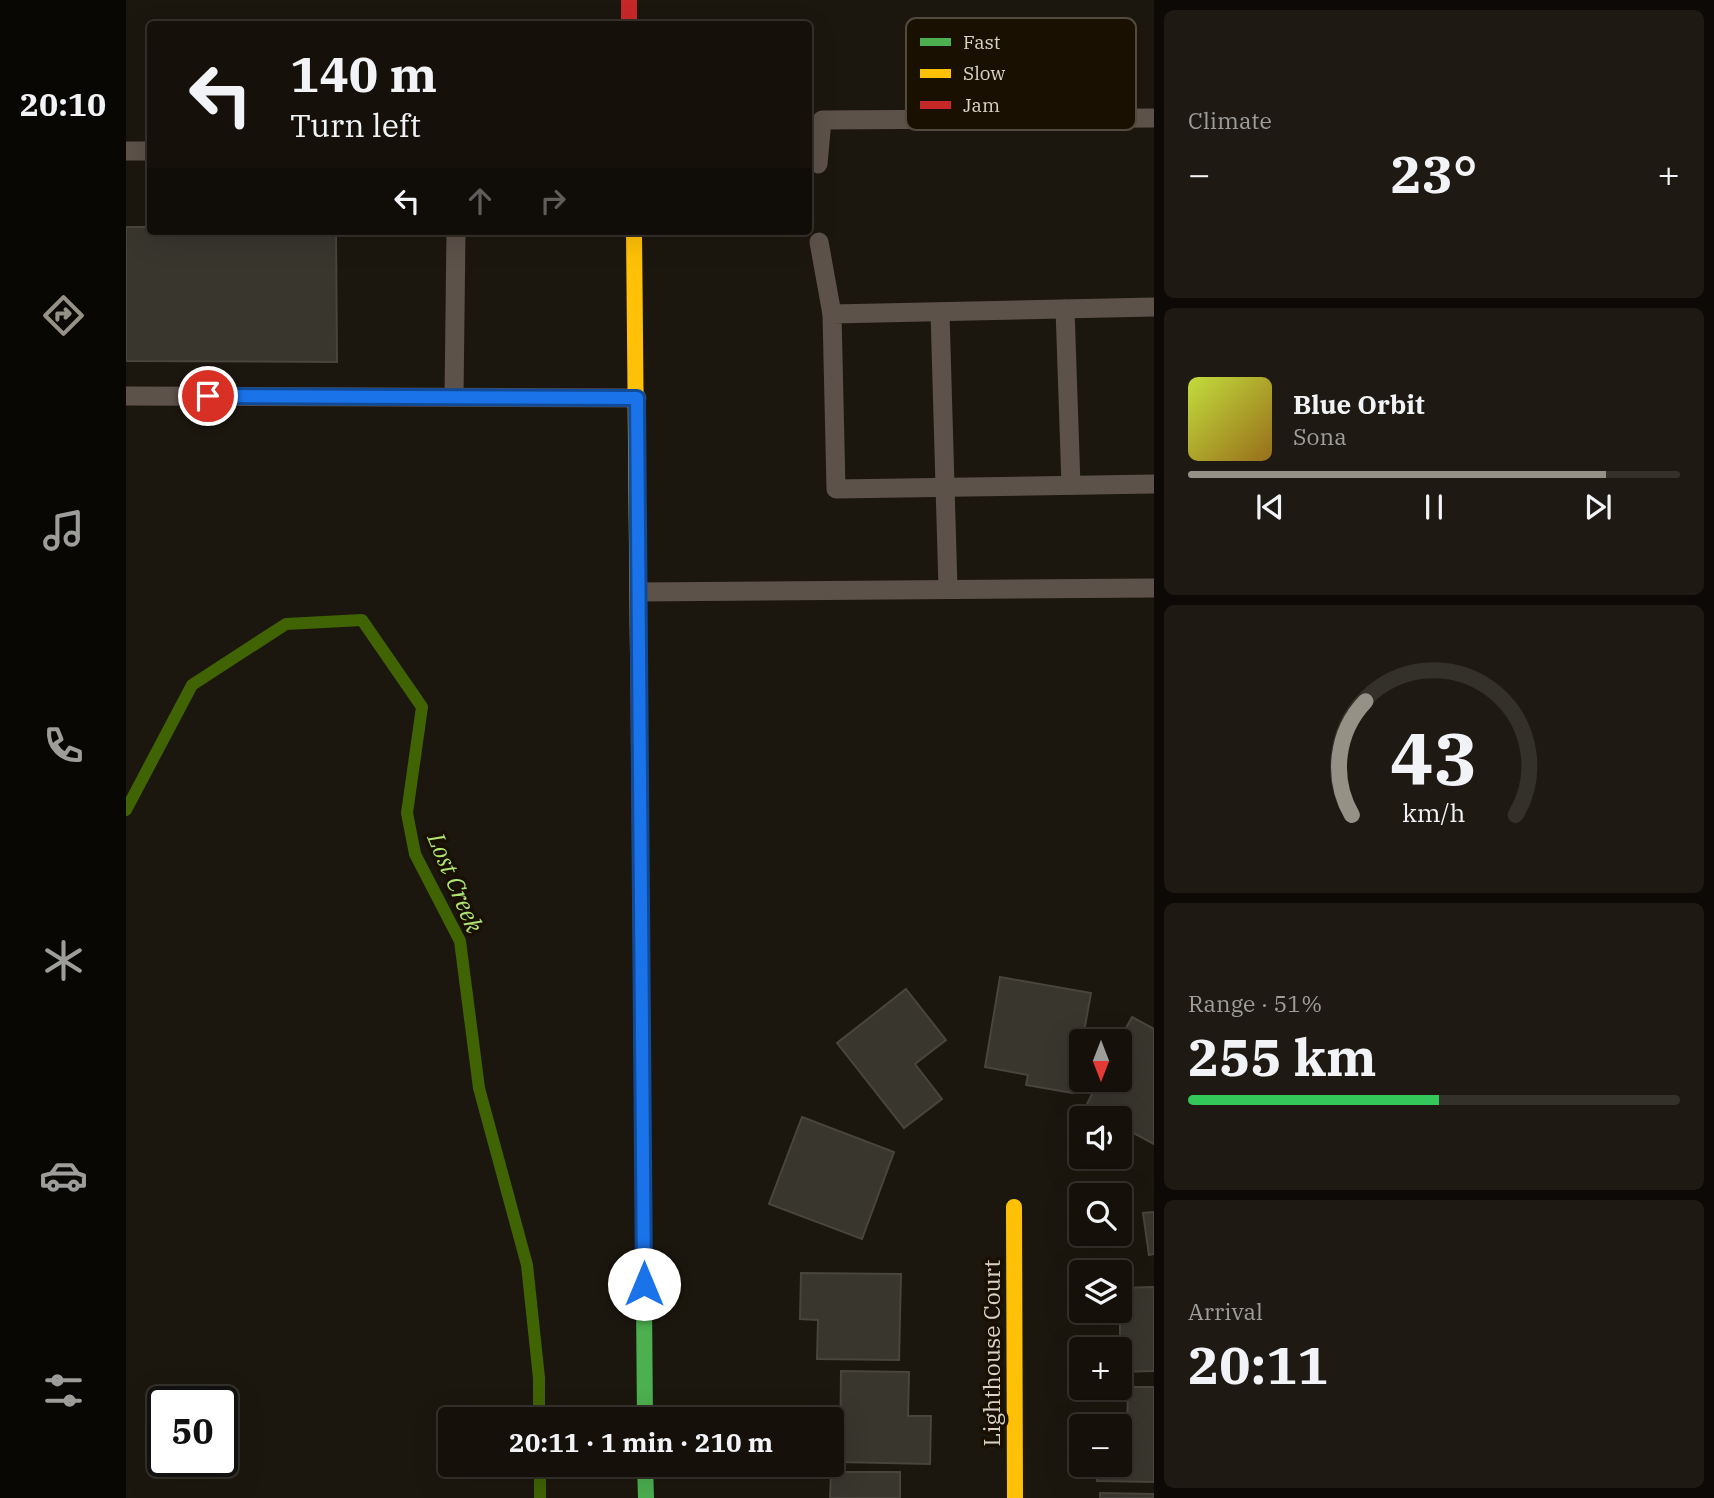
<!DOCTYPE html>
<html lang="en">
<head>
<meta charset="utf-8">
<style>
	:root { --surface:#15110a; --page:#1e1a13; --text:#f1f3f6; --muted:#9d9d9c; --line:#34312b; --accent:#969186 }
	body { margin:0; font-family:"IBM Plex Serif",serif; background:var(--page); color:var(--text); height:100vh; display:flex; flex-direction:column; font-size:26px; white-space:nowrap }
	* { box-sizing:border-box; margin:0 }
	p { font-size:23px; color:var(--muted) }
	.icon { flex:none; width:38px; height:38px; fill:none; stroke:currentColor; stroke-width:2; stroke-linecap:round; stroke-linejoin:round }
	.map { position:relative; flex:1; overflow:hidden }
	.drawer { display:flex; flex-direction:column; gap:10px; padding:10px; background:#0c0906; width:560px }
	.drawer>* { flex:none }
	.hud { position:absolute; left:21px; top:21px; width:665px; height:214px; border-radius:7px; box-shadow:0 7px 28px #0002,0 0 0 2px var(--line); background:#15110a; color:var(--text); overflow:hidden }
	.needle { width:46px; rotate:180deg }
	.buttons { position:absolute; left:943px; top:1029px; display:grid; gap:14px }
	.buttons a { display:grid; place-items:center; width:63px; height:63px; border-radius:7px; background:var(--surface); box-shadow:0 7px 28px #0002,0 0 0 2px var(--line); font-size:35px }
	.speed { position:absolute; left:21px; top:1386px; display:flex; gap:14px; font-size:35px; font-weight:700; text-align:center }
	.speed>* { display:grid; place-content:center; width:91px; height:91px; border-radius:50%; background:var(--surface); box-shadow:0 7px 28px #0002,0 0 0 2px var(--line); line-height:1 }
	.speed .limit { border:4px solid #111; border-radius:10px; background:#fff; color:#111 }
	.pin { position:absolute; display:grid; place-items:center; width:60px; height:60px; color:#fff; margin:-30px; border:4px solid #fff; border-radius:50%; box-shadow:0 2px 7px #0007 }
	.me { position:absolute; width:77px; margin:-38px; rotate:0deg; stroke-linejoin:round; filter:drop-shadow(0 0 5px #0008) }
	.turn { display:flex; align-items:center; gap:24px; height:147px; padding:0 28px; font-size:32px }
	.turn .icon { width:91px; height:91px; stroke-width:2.5 }
	.turn b { display:block; font-size:49px; line-height:60px }
	.lanes { display:flex; align-items:center; height:66px; padding:0 28px; background:#0003; justify-content:center; gap:35px; direction:ltr }
	.lanes .off { opacity:.35 }
	.big { font-size:52px; font-weight:700; line-height:1.1 }
	.drawer .card { flex:1; display:flex; flex-direction:column; justify-content:center; gap:10px; min-width:0; padding:0 24px; border-radius:10px; background:var(--page) }
	.drawer .dial { align-items:center; gap:0 }
	.dial svg { height:182px; overflow:visible; fill:none; stroke:var(--line); stroke-width:7; stroke-linecap:round; text-anchor:middle }
	.dial text { fill:var(--text); stroke:none }
	.song { display:flex; align-items:center; gap:21px }
	.cover { width:84px; height:84px; border-radius:10px; background:linear-gradient(135deg,hsl(70 70% 55%),hsl(40 70% 35%)) }
	.played { height:7px; border-radius:4px; background:linear-gradient(90deg,var(--accent) 85%,var(--line) 85%) }
	.keys { display:flex; justify-content:space-around; direction:ltr }
	.heat { display:flex; justify-content:space-between; align-items:center; font-size:38px; direction:ltr }
	.charge { height:10px; border-radius:5px; background:linear-gradient(90deg,#34c759 51%,var(--line) 0) }
	.trip { position:absolute; left:312px; top:1407px; width:406px; height:70px; border-radius:7px; background:var(--surface); box-shadow:0 7px 28px #0002,0 0 0 2px var(--line); font-weight:700; line-height:70px; text-align:center }
	main { display:flex; flex:1; min-height:0 }
	.dock { display:flex; flex-direction:column; width:126px; justify-content:space-around; align-items:center; background:#080704; color:var(--muted) }
	.dock .icon { width:49px; height:49px }
	.dock .selected { color:var(--accent) }
	.dock b { font-size:32px; color:var(--text) }
	.map>svg:first-child { display:block }
	.lines { fill:none; stroke-linecap:round; stroke-linejoin:round }
	.stream { stroke:#406304; stroke-width:12 }
	.building { fill:#38362d; stroke:#47453c; stroke-width:2 }
	.lane { stroke:#5d524a; stroke-width:19 }
	.fast { stroke:#4caf50; stroke-width:16 }
	.slow { stroke:#ffc107; stroke-width:16 }
	.jam { stroke:#c62828; stroke-width:16 }
	.route-casing { stroke:#114b97; stroke-width:18 }
	.route { stroke:#1a73e8; stroke-width:12 }
	.labels { text-anchor:middle; stroke-width:7; stroke-linejoin:round; paint-order:stroke }
	.street-label { font-size:23px; fill:#d8d2c7; stroke:#191002 }
	.water-label { font-size:24px; font-style:italic; fill:#b0e773; stroke:#191002 }
	.key { fill:#191002; stroke:#524a3d; stroke-width:2 }
	.key-label { font-size:19px; fill:#d8d2c7 }
</style>
</head>
<body>
<main>
<nav class="dock">
<b>20:10</b>
<svg class="icon selected" aria-label="directions" viewBox="0 0 24 24"><path d="M12 3l9 9-9 9-9-9zM9 14v-3h6M13 9l2 2-2 2"/></svg>
<svg class="icon" aria-label="music" viewBox="0 0 24 24"><path d="M9 18V5l10-2v13"/><circle cx="6" cy="18" r="3"/><circle cx="16" cy="16" r="3"/></svg>
<svg class="icon" aria-label="phone" viewBox="0 0 24 24"><path d="M5 4h4l2 5-3 2q2 4 5 5l2-3 5 2v4C11 20 4 13 5 4z"/></svg>
<svg class="icon" aria-label="climate" viewBox="0 0 24 24"><path d="M12 3v18M4 7l16 10M4 17L20 7"/></svg>
<svg class="icon" aria-label="car" viewBox="0 0 24 24"><path d="M5 17H2v-5l4-1 3-4h7l3 4 3 1v5h-3M9 17h6M6 11h13"/><circle cx="7" cy="17" r="2"/><circle cx="17" cy="17" r="2"/></svg>
<svg class="icon" aria-label="filters" viewBox="0 0 24 24"><path d="M4 7h16M4 17h16"/><circle cx="9" cy="7" r="2"/><circle cx="15" cy="17" r="2"/></svg>
</nav>
<div class="map">
<svg width="1028" height="1498" viewBox="0 0 1028 1498">
	<rect width="100%" height="100%" fill="#1c170e"/>
	<g class="lines">
		<g class="stream">
			<polyline points="0,810 66,685 160,624 236,620 296,707 281,813 289,854 334,941 353,1088 401,1265 413,1378 413,1419"/>
			<polyline points="414,1465 414,1498"/>
		</g>
	</g>
	<g class="building">
		<polygon points="0,227 24,227 24,231 210,231 211,362 0,361"/>
		<polygon points="874,977 965,993 947,1093 900,1085 902,1075 859,1067"/>
		<polygon points="780,989 820,1040 789,1064 816,1099 778,1128 711,1043"/>
		<polygon points="1006,1017 1028,1029 1028,1144 994,1126 994,1118 979,1118 959,1108 973,1080 994,1080 993,1041"/>
		<polygon points="676,1117 768,1152 736,1239 643,1204"/>
		<polygon points="1028,1212 1028,1254 1023,1255 1017,1213"/>
		<polygon points="675,1273 775,1274 773,1360 691,1359 692,1320 674,1319"/>
		<polygon points="1028,1287 1028,1371 994,1372 994,1288"/>
		<polygon points="715,1371 783,1372 782,1416 805,1416 804,1464 714,1462"/>
		<polygon points="1002,1387 1028,1387 1028,1482 971,1481 971,1465 994,1465 994,1435 1001,1435"/>
		<polygon points="705,1472 774,1472 774,1498 704,1498"/>
		<polygon points="974,1493 1028,1494 1028,1498 974,1498"/>
	</g>
	<g class="lines">
		<g class="lane">
			<polyline points="0,151 24,151"/>
			<polyline points="692,164 696,120 1028,118"/>
			<polyline points="693,242 706,314"/>
			<polyline points="1028,307 706,314 710,489 1028,484"/>
			<polyline points="939,309 945,485"/>
			<polyline points="814,312 822,589"/>
			<polyline points="0,396 511,398"/>
			<polyline points="328,397 330,231"/>
			<polyline points="513,592 1028,588"/>
		</g>
		<g class="fast">
			<polyline points="515,948 519,1419"/>
			<polyline points="519,1465 520,1498"/>
		</g>
		<g class="slow">
			<polyline points="508,231 512,654"/>
			<polyline points="888,1207 889,1498"/>
		</g>
		<g class="jam">
			<polyline points="503,0 503,24"/>
			<polyline points="512,654 515,948"/>
		</g>
	</g>
	<g class="lines">
		<defs>
			<polyline id="route" points="82,396 511,398 518,1284"/>
		</defs>
		<use href="#route" class="route-casing"/>
		<use href="#route" class="route"/>
	</g>
	<g class="labels">
		<g class="street-label">
			<text transform="translate(866 1353) rotate(-90)" y="8">Lighthouse Court</text>
		</g>
		<g class="water-label">
			<text transform="translate(329 883) rotate(67)" y="8">Lost Creek</text>
		</g>
	</g>
	<rect x="780" y="18" width="230" height="112" rx="10" class="key"/>
	<rect x="794" y="38" width="31" height="8" fill="#4caf50"/>
	<rect x="794" y="69" width="31" height="9" fill="#ffc107"/>
	<rect x="794" y="101" width="31" height="8" fill="#c62828"/>
	<g class="key-label">
		<text x="837" y="49">Fast</text>
		<text x="837" y="80">Slow</text>
		<text x="837" y="112">Jam</text>
	</g>
</svg>
<div class="buttons">
<a><svg class="needle" viewBox="-14 -14 28 28"><path d="M0-13l5 13h-10z" fill="#e53935"/><path d="M0 13l5-13h-10z" fill="#9d9d9c"/></svg></a>
<a><svg class="icon" aria-label="sound" viewBox="0 0 24 24"><path d="M4 9h4l5-4v14l-5-4H4zM17 9q2 3 0 6"/></svg></a>
<a><svg class="icon" aria-label="search" viewBox="0 0 24 24"><circle cx="10" cy="10" r="6"/><path d="M15 15l6 6"/></svg></a>
<a><svg class="icon" aria-label="layers" viewBox="0 0 24 24"><path d="M12 4l9 5-9 5-9-5zM3 14l9 5 9-5"/></svg></a>
<a>+</a>
<a>−</a>
</div>
<div class="speed"><div class="limit">50</div></div>
<div class="pin" style="left:82px;top:396px;background:#d93025"><svg class="icon" aria-label="arrive" viewBox="0 0 24 24"><path d="M6 21V4h12l-3 4 3 4H6"/></svg></div>
<svg class="me" style="left:518px;top:1284px" viewBox="-20 -20 40 40"><circle r="19" fill="#fff"/><path d="M0-13L10 11 0 6-10 11z" fill="#1a73e8"/></svg>
<div class="trip">20:11 · 1 min · 210 m</div>
<div class="hud">
<div class="turn"><svg class="icon" aria-label="left" viewBox="0 0 24 24"><path d="M17 20v-9H6M10 6l-5 5 5 5"/></svg><div><b>140 m</b>Turn left</div></div>
<div class="lanes"><svg class="icon" aria-label="left" viewBox="0 0 24 24"><path d="M17 20v-9H6M10 6l-5 5 5 5"/></svg><svg class="icon off" aria-label="ahead" viewBox="0 0 24 24"><path d="M12 20V5M6 11l6-6 6 6"/></svg><svg class="icon off" aria-label="right" viewBox="0 0 24 24"><path d="M7 20v-9h11M14 6l5 5-5 5"/></svg></div>
</div>
</div>
<section class="drawer">
<div class="card"><p>Climate</p>
<div class="heat"><a>−</a><b class="big">23°</b><a>+</a></div>
</div>
<div class="card">
<div class="song"><i class="cover"></i><div><b>Blue Orbit</b><p>Sona</p></div></div>
<div class="played"></div>
<div class="keys"><svg class="icon" aria-label="previous" viewBox="0 0 24 24"><path d="M18 5L8 12l10 7zM5 5v14"/></svg><svg class="icon" aria-label="pause" viewBox="0 0 24 24"><path d="M8 5v14M16 5v14"/></svg><svg class="icon" aria-label="next" viewBox="0 0 24 24"><path d="M6 5l10 7-10 7zM19 5v14"/></svg></div>
</div>
<div class="card dial"><svg viewBox="0 0 100 80">
<path d="M14 69A42 42 0 1 1 86 69"/>
<path d="M14 69A42 42 0 0 1 20 19" stroke="#969186"/>
<text x="50" y="56" font-size="32" font-weight="700">43</text>
<text x="50" y="72" font-size="11">km/h</text>
</svg></div>
<div class="card"><p>Range · 51%</p><b class="big">255 km</b><div class="charge"></div></div>
<div class="card"><p>Arrival</p><b class="big">20:11</b></div>
</section>
</main>
</body>
</html>
